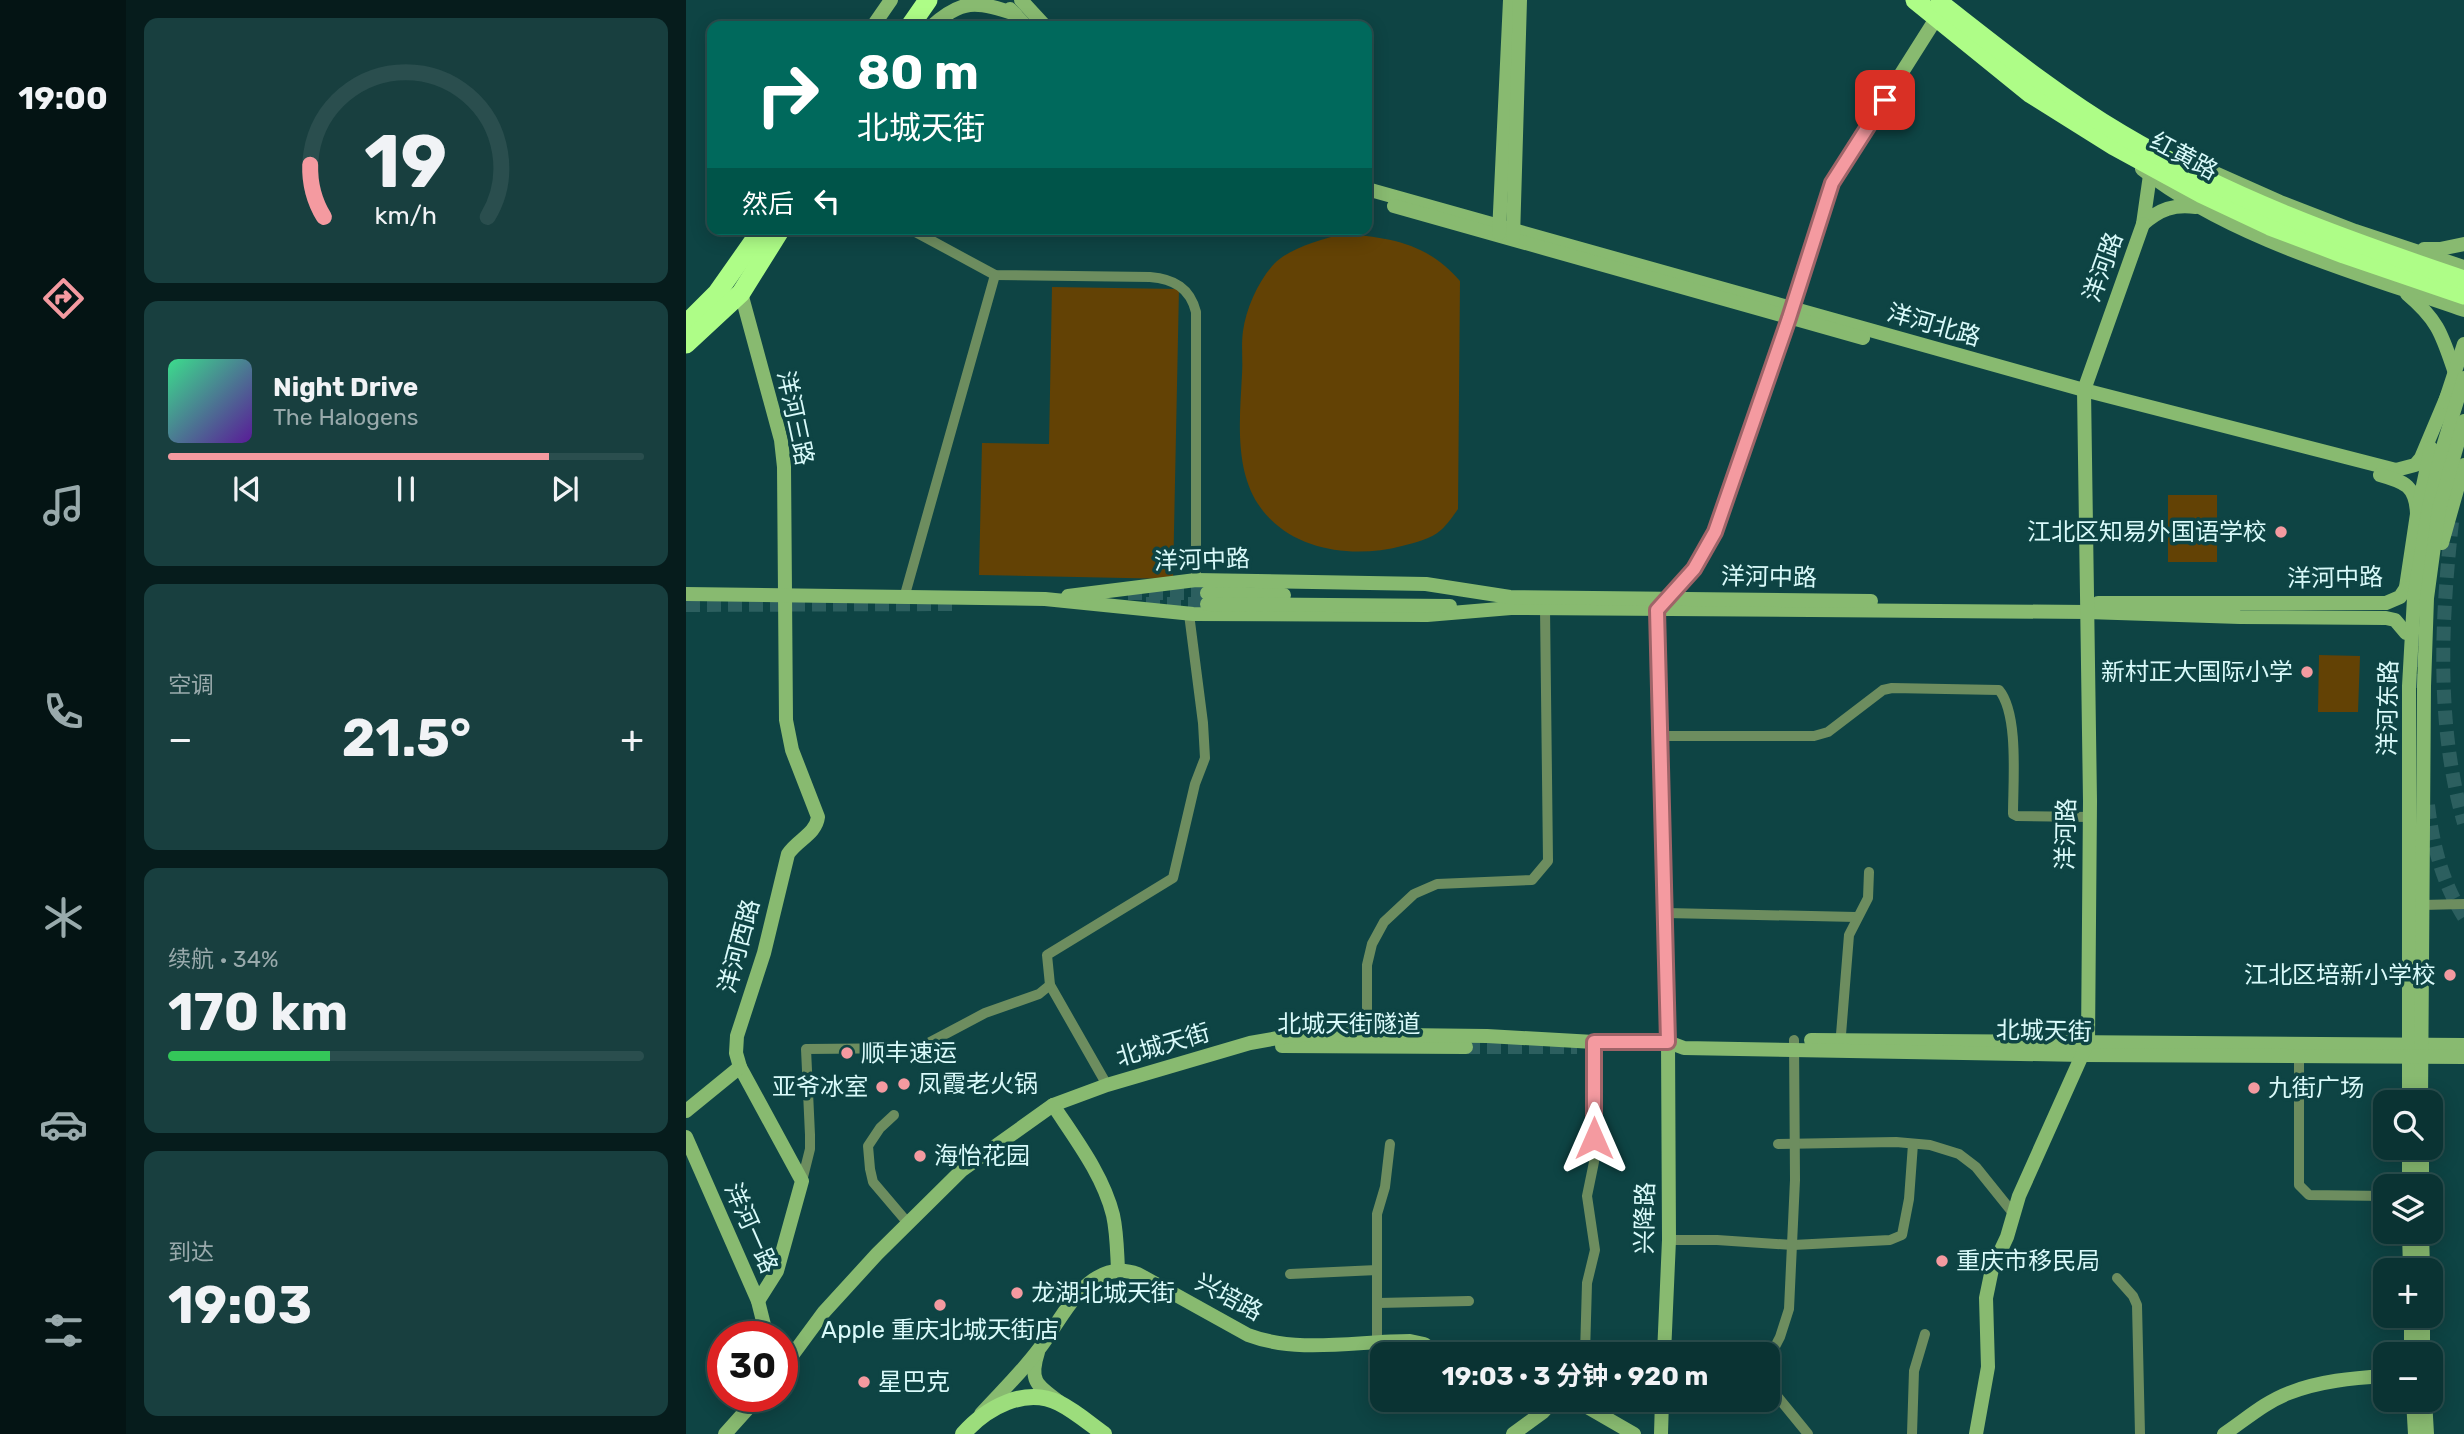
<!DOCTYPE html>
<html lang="zh">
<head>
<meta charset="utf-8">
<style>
	:root { --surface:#0a3333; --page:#183f3f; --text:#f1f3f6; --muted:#99aaac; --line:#2a4e4e; --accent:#f49aa0 }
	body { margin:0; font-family:Rubik,"Noto Sans SC",sans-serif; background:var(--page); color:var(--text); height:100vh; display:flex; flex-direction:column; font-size:26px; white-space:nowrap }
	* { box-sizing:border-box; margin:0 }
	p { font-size:23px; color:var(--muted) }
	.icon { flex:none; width:38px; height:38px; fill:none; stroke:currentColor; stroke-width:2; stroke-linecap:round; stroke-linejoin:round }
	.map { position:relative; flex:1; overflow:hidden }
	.panel { display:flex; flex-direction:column; gap:18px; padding:18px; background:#061c1c; width:560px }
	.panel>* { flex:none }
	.top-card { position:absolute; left:21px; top:21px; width:665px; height:214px; border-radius:14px; box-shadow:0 4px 18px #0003,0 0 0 2px var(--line); background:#00695c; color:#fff; overflow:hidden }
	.fabs { position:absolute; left:1687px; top:1090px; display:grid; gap:14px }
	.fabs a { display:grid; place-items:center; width:70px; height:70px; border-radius:14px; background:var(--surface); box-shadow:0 4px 18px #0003,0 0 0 2px var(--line); font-size:35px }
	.speed { position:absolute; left:21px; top:1321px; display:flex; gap:14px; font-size:35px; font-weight:700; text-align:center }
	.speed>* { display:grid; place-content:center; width:91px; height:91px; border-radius:50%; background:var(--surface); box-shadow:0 4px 18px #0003,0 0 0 2px var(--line); line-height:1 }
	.speed .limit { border:10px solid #d22; background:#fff; color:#111 }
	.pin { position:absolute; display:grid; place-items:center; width:60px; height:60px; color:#fff; margin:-30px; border-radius:14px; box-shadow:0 4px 10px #0006 }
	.me { position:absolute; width:77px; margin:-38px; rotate:0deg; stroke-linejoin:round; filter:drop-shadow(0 0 5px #0008) }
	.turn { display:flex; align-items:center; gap:24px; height:147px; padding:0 35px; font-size:32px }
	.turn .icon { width:91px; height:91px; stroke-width:2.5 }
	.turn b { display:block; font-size:49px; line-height:60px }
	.then { display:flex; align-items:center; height:66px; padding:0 35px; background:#0003; gap:14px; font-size:26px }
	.big { font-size:52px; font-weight:700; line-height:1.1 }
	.panel .tile { flex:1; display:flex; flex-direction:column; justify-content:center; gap:10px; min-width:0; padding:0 24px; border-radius:14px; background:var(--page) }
	.panel .dial { align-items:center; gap:0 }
	.dial svg { height:182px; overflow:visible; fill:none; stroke:var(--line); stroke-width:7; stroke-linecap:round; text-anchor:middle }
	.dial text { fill:var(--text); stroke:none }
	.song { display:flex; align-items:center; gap:21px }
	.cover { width:84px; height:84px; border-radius:10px; background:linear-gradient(135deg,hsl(150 70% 55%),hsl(270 70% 35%)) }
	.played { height:7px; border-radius:4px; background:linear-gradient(90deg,var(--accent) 80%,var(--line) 80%) }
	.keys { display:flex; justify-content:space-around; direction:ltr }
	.heat { display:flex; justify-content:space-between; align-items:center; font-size:38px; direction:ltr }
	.charge { height:10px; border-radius:5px; background:linear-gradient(90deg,#34c759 34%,var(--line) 0) }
	.trip { position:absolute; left:684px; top:1342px; width:410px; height:70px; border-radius:14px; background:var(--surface); box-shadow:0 4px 18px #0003,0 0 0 2px var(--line); font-weight:700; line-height:70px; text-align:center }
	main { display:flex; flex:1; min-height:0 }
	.menu { display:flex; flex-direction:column; width:126px; justify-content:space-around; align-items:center; background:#041414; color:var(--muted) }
	.menu .icon { width:49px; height:49px }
	.menu .current { color:var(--accent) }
	.menu b { font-size:32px; color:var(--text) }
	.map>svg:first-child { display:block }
	.green { fill:#634205 }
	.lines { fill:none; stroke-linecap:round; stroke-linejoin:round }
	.secondary-tunnel { stroke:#2c5f5f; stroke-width:14; stroke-dasharray:14 7; stroke-linecap:butt }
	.street { stroke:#6d8d5f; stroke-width:10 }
	.secondary { stroke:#88ba70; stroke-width:14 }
	.primary { stroke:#9cdd7c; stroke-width:16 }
	.highway { stroke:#aefd87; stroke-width:19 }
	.route-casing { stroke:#9f6468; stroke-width:18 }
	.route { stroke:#f49aa0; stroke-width:12 }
	.poi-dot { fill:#f49aa0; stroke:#0e4444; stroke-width:2.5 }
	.labels { text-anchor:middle; stroke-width:7; stroke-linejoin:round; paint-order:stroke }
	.street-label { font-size:24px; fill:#d9fafa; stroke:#0e4444 }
	.poi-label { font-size:24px; fill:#d9fafa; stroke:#0e4444; text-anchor:start }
</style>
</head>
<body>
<main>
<nav class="menu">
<b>19:00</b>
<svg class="icon current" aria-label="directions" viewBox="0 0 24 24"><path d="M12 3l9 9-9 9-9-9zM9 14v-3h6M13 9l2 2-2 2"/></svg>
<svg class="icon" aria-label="music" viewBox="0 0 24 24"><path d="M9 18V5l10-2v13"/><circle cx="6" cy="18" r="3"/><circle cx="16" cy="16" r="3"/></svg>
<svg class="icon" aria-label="phone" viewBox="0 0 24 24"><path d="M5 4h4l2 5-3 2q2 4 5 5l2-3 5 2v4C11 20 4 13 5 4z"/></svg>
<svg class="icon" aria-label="climate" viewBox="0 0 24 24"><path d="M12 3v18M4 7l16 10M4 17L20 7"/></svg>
<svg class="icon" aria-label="car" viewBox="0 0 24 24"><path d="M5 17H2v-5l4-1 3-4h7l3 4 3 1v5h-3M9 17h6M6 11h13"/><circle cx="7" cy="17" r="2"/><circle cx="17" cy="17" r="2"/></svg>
<svg class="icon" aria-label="filters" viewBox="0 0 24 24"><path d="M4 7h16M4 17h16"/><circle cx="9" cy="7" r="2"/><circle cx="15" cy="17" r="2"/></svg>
</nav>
<section class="panel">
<div class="tile dial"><svg viewBox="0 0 100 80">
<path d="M14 69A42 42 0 1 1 86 69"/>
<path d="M14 69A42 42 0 0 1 8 46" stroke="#f49aa0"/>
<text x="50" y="56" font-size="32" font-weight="700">19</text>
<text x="50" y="72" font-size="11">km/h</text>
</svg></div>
<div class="tile">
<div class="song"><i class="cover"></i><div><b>Night Drive</b><p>The Halogens</p></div></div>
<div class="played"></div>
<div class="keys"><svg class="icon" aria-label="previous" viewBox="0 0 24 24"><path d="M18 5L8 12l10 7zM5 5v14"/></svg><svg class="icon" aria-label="pause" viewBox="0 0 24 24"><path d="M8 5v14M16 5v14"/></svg><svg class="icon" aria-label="next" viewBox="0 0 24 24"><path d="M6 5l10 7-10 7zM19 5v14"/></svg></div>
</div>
<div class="tile"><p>空调</p>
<div class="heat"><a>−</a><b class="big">21.5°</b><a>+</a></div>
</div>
<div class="tile"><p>续航 · 34%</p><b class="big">170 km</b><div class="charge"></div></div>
<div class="tile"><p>到达</p><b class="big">19:03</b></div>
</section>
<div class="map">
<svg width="1778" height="1434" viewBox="0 0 1778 1434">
	<rect width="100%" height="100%" fill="#0e4444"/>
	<g class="green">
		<path d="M655,234C704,237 741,243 774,281L772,509C767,516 761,525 755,530C745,539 728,543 716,546C666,559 603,551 572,504C548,467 554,416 556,374C557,360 555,345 557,331C560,309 572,281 588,264C603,248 635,240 655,234Z"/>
		<polygon points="366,287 493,289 487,579 293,575 296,443 363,444"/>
		<rect x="1482" y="495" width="49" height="67"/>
		<polygon points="1633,655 1674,656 1672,712 1632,712"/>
	</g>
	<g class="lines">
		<g class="secondary-tunnel">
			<path d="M1766,522C1755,622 1750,725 1778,823"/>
			<polyline points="442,593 521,593"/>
			<polyline points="460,604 521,604"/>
			<polyline points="0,605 268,604"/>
			<polyline points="1732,688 1734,624"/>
			<path d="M1742,805C1747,846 1756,882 1778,917"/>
			<polyline points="780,1047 891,1047"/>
		</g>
		<g class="street">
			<path d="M224,229L309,275L464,277C488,279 504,288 510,312V580"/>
			<polyline points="218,598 309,275"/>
			<path d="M973,736H1128L1142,732L1197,690L1206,688L1313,690C1333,714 1327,782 1327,814L1331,816L1404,817"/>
			<polyline points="1736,905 1778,904"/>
			<polyline points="980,913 1170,917"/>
			<polyline points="681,1034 681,965 686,944 698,922 728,894 751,884 846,880 862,861 859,608"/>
			<polyline points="1154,1047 1163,935 1182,898 1183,872"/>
			<polyline points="1613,1050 1613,1185 1623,1195 1699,1196"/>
			<polyline points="421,1085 364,985 361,955 487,878 509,784 519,758 517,723 503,614"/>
			<polyline points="208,1115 194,1128 182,1146 184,1169 187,1182 221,1222"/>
			<polyline points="1092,1144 1210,1142 1244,1145 1273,1154 1290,1167 1327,1213"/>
			<polyline points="116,1181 124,1149 124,1135 120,1049 233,1048 299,1013 353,994 364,985"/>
			<polyline points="983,1240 1031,1240 1107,1245 1204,1240 1216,1235 1223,1199 1227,1144"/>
			<polyline points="604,1274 691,1270"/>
			<polyline points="1431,1278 1447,1296 1451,1305 1454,1434"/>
			<polyline points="692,1303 783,1301"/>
			<polyline points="691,1341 691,1214 699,1187 704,1144"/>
			<polyline points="899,1354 901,1283 909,1250 901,1196 908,1162 908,1042"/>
			<polyline points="1082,1360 1094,1337 1103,1309 1109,1180 1108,1040"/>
			<polyline points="1082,1385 1122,1434"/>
			<polyline points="1226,1434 1228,1371 1239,1334"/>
		</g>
		<g class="secondary">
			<polyline points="335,0 359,26"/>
			<polyline points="324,9 340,26"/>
			<polyline points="187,26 205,0"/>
			<path d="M246,26C275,0 290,0 329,14"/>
			<polyline points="1495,158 1594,202 1669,231 1778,267"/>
			<path d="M1456,169C1545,239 1672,273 1778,310"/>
			<path d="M1464,175L1457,224C1474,209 1488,204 1510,207"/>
			<polyline points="681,189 1398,390 1710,470 1729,465 1735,458 1762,394"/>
			<polyline points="708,206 1177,338"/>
			<polyline points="813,233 824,0"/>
			<polyline points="827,238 834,0"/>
			<polyline points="1738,249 1754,249 1778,244"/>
			<path d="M55,293L95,440L98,467L100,720L106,750L132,817C130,834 111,840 102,854L78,953L51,1036L50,1053L54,1067L116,1181L91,1271L72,1301"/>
			<path d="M1721,294C1753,321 1756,335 1769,373"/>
			<polyline points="1759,402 1778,344"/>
			<path d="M1694,475C1719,482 1730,486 1731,514"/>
			<polyline points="1756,543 1778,465"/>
			<polyline points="1720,587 1731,514 1745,448"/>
			<polyline points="521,593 598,595"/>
			<polyline points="0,594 359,599 507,614 741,615 825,608 1401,612 1554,617 1700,618 1709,620 1720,633"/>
			<polyline points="382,596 510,580 740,584 824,597 1185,601"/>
			<polyline points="1412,603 1700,603 1714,597 1720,588"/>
			<polyline points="521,604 764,606"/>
			<polyline points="1125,1040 1778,1045"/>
			<polyline points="596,1046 780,1047"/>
			<polyline points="1723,1102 1723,686 1728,598 1743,507 1756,450 1778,378"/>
			<polyline points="1735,1102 1738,686 1741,598 1753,509 1778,421"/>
			<path d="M367,1105C390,1140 417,1175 427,1215C431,1233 431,1252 432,1269"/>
			<polyline points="0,1111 54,1067"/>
			<polyline points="0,1137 72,1301 79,1329 85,1337"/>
			<polyline points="1723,1148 1723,1186"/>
			<polyline points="1736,1148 1736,1186"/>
			<polyline points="1723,1232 1724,1270"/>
			<polyline points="1736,1232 1737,1270"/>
			<polyline points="1725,1316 1725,1354"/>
			<polyline points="1737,1316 1737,1354"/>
			<path d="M352,1352C343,1380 350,1385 372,1401"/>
			<polyline points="978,1354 983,1240 982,1042 971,610 1008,569 1029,532 1107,309 1146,183 1251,17"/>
			<polyline points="96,1369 138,1312 191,1254 276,1170 367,1105 421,1085 564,1043 603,1036 628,1034 801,1036 908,1042 982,1042 998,1048 1397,1055 1778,1057"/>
			<polyline points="889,1400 948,1434"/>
			<polyline points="1727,1400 1729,1434"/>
			<polyline points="1739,1400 1741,1434"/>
			<path d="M295,1414C314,1393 336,1372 353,1349C378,1317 402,1256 452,1274L562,1335C612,1354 671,1341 724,1341L738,1344L752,1354"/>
			<polyline points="39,1434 73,1396"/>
			<polyline points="827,1434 857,1412 868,1400"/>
			<polyline points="975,1434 976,1400"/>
			<polyline points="1290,1434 1302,1367 1300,1298 1306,1269 1321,1237 1333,1196 1402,1042 1404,801 1398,390 1457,224"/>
			<path d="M1538,1434C1559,1420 1579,1402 1603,1393C1633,1381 1667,1378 1699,1376"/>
		</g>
		<path class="primary" d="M277,1434C300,1408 339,1386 373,1403C389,1411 404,1424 418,1434"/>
		<g class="highway">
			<polyline points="1229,0 1345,94 1428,146 1516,194 1584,226 1658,254 1778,295"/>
			<path d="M1254,3C1313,49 1371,96 1435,134C1544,199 1659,240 1778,280"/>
			<polyline points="224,26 242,0"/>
			<polyline points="0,324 31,293 76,229"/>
			<polyline points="0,344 55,293 95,229"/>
		</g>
	</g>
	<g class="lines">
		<defs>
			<polyline id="route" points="908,1138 908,1042 982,1042 971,610 1008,569 1029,532 1103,318 1146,183 1199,100"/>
		</defs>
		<use href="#route" class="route-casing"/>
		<use href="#route" class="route"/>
	</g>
	<g class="poi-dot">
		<circle cx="1595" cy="532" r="7"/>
		<circle cx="1621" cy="672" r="7"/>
		<circle cx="1764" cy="975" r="7"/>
		<circle cx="161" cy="1053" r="7"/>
		<circle cx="218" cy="1084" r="7"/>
		<circle cx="196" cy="1087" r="7"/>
		<circle cx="1568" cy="1088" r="7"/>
		<circle cx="234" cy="1156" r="7"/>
		<circle cx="1256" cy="1261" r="7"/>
		<circle cx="331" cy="1293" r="7"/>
		<circle cx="254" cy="1305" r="7"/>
		<circle cx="178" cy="1382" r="7"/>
	</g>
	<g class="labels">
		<g class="street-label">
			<text transform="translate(1498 156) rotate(28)" y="8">红黄路</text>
			<text transform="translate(1417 267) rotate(-70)" y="8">洋河路</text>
			<text transform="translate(1248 325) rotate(16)" y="8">洋河北路</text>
			<text transform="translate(109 418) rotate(78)" y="8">洋河三路</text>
			<text transform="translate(516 560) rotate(-2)" y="8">洋河中路</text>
			<text transform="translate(1083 577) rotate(1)" y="8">洋河中路</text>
			<text transform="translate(1649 578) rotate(-1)" y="8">洋河中路</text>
			<text transform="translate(1702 708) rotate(-89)" y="8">洋河东路</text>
			<text transform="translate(1380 834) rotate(-89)" y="8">洋河路</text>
			<text transform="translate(53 946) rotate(-75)" y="8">洋河西路</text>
			<text x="663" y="1032">北城天街隧道</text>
			<text transform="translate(1358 1031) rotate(1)" y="8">北城天街</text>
			<text transform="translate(477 1045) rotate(-16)" y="8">北城天街</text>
			<text transform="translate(959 1218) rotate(-89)" y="8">兴降路</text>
			<text transform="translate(65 1228) rotate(66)" y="8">洋河一路</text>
			<text transform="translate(543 1297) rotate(28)" y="8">兴培路</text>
		</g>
		<g class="poi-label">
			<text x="1581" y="540" text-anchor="end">江北区知易外国语学校</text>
			<text x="1607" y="680" text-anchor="end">新村正大国际小学</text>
			<text x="1750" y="983" text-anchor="end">江北区培新小学校</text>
			<text x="175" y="1061">顺丰速运</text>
			<text x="232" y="1092">凤霞老火锅</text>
			<text x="182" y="1095" text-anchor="end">亚爷冰室</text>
			<text x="1582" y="1096">九街广场</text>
			<text x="248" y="1164">海怡花园</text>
			<text x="1270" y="1269">重庆市移民局</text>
			<text x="345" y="1301">龙湖北城天街</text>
			<text x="254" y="1338" text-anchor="middle">Apple 重庆北城天街店</text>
			<text x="192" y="1390">星巴克</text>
		</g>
	</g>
</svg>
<div class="fabs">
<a><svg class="icon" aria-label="search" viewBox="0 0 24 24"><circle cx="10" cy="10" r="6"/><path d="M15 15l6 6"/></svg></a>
<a><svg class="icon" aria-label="layers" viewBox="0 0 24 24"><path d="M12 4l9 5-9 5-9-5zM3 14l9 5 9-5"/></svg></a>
<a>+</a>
<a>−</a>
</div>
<div class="speed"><div class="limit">30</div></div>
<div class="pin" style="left:1199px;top:100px;background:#d93025"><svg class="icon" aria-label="arrive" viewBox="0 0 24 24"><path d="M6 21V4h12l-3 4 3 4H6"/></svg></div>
<svg class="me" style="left:908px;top:1138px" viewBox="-20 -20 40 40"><path d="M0-17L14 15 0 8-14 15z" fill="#f49aa0" stroke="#fff" stroke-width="4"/></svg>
<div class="trip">19:03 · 3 分钟 · 920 m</div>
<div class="top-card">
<div class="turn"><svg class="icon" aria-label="right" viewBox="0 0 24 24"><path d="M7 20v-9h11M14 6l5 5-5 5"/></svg><div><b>80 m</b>北城天街</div></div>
<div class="then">然后<svg class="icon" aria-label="left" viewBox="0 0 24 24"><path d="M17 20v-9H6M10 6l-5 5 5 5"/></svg></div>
</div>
</div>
</main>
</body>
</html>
